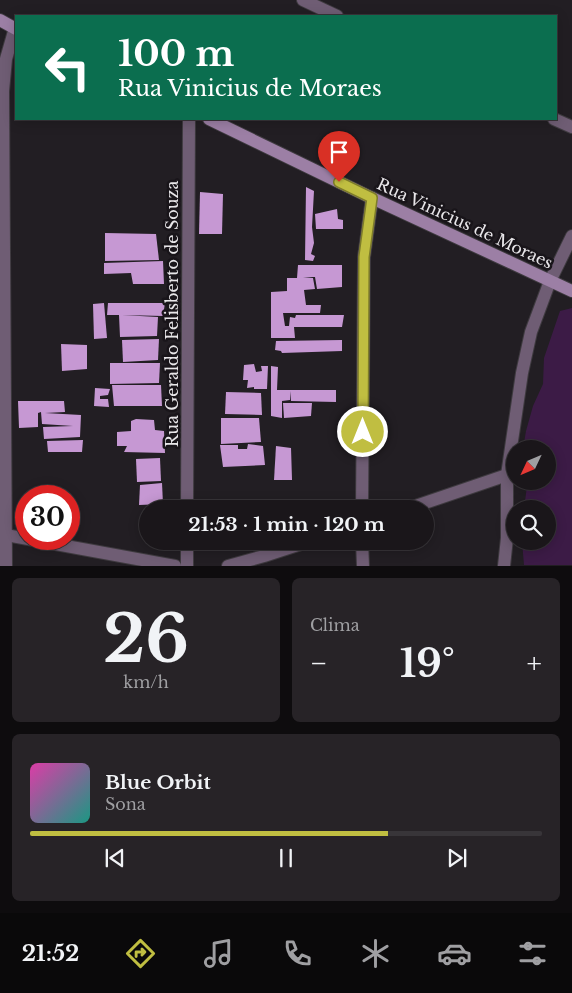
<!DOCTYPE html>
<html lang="pt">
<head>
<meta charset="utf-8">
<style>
	:root { --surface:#1a161a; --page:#272327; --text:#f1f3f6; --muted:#9f9fa2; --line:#383539; --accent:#c0be41 }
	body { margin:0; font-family:"Libre Baskerville",serif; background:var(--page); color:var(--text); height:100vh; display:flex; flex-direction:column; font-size:19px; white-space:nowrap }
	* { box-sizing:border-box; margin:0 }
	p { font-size:16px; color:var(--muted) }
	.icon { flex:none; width:28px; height:28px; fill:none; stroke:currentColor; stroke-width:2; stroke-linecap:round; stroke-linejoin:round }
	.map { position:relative; height:566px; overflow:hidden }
	.details { display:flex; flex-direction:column; gap:12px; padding:12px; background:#0e0c0e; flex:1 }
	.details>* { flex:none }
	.hud { position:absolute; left:15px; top:15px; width:542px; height:105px; border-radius:0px; box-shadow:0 2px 12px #0003,0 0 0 1px var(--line); background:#0b6e4f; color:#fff; overflow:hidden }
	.needle { width:32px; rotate:226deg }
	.controls { position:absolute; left:506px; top:440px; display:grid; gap:10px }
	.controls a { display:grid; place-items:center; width:50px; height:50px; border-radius:50%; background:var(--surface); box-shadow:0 2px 12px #0003,0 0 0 1px var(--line); font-size:25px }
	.speed { position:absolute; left:15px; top:485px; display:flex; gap:10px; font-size:25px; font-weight:700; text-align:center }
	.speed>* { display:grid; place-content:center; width:65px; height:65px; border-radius:50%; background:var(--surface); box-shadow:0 2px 12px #0003,0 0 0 1px var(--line); line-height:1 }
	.speed .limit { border:8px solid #d22; background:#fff; color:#111 }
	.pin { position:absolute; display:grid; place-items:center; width:42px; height:42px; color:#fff; margin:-51px -21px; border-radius:50% 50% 50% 0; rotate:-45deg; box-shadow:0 0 5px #0007 }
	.pin .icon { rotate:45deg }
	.me { position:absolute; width:55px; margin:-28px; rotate:0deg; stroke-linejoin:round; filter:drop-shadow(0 0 4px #0008) }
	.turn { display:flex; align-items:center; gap:18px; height:105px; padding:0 20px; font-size:22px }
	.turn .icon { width:65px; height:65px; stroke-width:2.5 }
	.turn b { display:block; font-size:35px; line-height:42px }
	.big { font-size:38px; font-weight:700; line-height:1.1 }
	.details .card { flex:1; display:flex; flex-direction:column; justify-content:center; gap:8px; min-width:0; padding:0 18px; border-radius:8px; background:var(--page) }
	.details .dial { align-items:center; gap:0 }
	.dial b { font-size:65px; line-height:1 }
	.song { display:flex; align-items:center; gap:15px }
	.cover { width:60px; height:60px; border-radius:8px; background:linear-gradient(135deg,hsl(320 70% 55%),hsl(170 70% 35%)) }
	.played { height:5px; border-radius:2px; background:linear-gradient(90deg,var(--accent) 70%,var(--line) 70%) }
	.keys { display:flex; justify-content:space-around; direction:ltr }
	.heat { display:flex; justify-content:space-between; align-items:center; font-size:28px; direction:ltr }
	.details .tiles { flex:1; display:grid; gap:12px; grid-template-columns:1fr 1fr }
	.card:last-child { grid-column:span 2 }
	.trip { position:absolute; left:139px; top:500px; width:295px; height:50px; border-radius:25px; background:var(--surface); box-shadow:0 2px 12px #0003,0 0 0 1px var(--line); font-weight:700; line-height:50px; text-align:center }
	.tabs { display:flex; height:80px; justify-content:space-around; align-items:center; background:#0a090a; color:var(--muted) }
	.tabs .icon { width:35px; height:35px }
	.tabs .selected { color:var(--accent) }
	.tabs b { font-size:22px; color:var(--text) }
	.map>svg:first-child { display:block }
	.green { fill:#3c1b46 }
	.building { fill:#c698d3 }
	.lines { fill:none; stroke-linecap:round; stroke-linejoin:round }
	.street-casing { stroke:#3e3a3f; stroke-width:14 }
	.secondary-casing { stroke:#3e3a3f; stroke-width:14 }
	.street { stroke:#6f5d74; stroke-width:12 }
	.secondary { stroke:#9c7fa5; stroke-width:12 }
	.route-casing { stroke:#7d7c2a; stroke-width:12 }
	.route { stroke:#c0be41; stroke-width:9 }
	.labels { text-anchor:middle; stroke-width:5; stroke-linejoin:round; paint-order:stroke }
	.street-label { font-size:16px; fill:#e8e6e9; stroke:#19151a }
</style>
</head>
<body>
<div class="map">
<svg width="572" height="566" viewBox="0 0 572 566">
	<rect width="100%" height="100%" fill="#221e23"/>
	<polygon class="green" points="572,308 572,565 524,565 522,541 548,541 548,509 524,509 527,486 526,481 548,481 548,449 523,449 526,431 533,406 543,384 544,358 560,311"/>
	<g class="building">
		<polygon points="306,187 314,191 312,227 314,243 311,254 315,256 313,261 305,260"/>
		<polygon points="200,192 223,194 222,234 199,234"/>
		<polygon points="337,209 338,219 343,220 343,229 316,229 315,214"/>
		<polygon points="105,233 156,234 159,260 105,261"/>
		<polygon points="163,261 164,284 133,284 131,273 104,274 104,263"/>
		<polygon points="298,265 342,265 342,287 317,289 315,277 303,277 313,278 315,289 304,290 306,305 321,305 320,313 283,313 285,326 289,326 290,317 295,318 296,315 344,315 342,327 294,327 295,338 271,338 271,292 287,291 287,278 297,278"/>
		<polygon points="104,303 107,338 94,339 93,304"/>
		<polygon points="108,303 165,303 163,316 122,315 158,317 157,336 120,337 119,315 107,315"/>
		<polygon points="159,339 158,360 123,362 122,340"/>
		<polygon points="342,340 342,351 282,353 281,351 275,350 276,341"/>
		<polygon points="61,344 87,345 87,369 62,371"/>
		<polygon points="110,363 160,363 159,383 110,384"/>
		<polygon points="254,364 256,372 262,371 261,366 268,366 267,389 254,389 254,387 247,388 248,380 243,380 244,365"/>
		<polygon points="271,366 278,367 277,390 336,390 336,402 291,401 290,391 290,400 282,401 282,418 271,416"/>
		<polygon points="112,385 161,385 162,406 114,406"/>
		<polygon points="95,388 110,389 108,395 100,396 100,399 108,399 109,407 94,406"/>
		<polygon points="226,392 261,393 262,415 225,414"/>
		<polygon points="18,401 64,401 65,412 45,413 81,415 80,437 44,439 43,427 73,426 42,424 41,412 38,413 38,427 19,428"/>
		<polygon points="283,403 312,403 311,416 284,418"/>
		<polygon points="221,418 259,418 261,442 221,444"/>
		<polygon points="136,419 154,420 155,430 164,431 165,453 124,452 127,446 117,446 117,432 131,431 131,421"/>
		<polygon points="83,440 82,452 48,452 47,441"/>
		<polygon points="248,444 263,446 265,465 223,467 220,445 238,445 238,449 247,449"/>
		<polygon points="276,446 291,448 292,480 274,480"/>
		<polygon points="160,458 161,481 137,482 136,459"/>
		<polygon points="162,483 163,504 139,505 140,485"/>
	</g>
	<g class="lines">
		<defs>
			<g id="street">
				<polyline points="303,0 337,16"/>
				<polyline points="554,119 572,127"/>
				<polyline points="187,509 189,119"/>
				<polyline points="362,509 364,257 372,198"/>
				<polyline points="407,509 507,475"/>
				<polyline points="0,534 175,566"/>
				<polyline points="362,541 363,566"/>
				<polyline points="6,566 3,91 6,59 15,28"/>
				<polyline points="187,566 187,541"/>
				<polyline points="228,566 264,556 310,541"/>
				<polyline points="504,566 507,538 507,475 522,373 531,332 550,281 572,236"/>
			</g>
			<g id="secondary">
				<polyline points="0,20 16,29"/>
				<polyline points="209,119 372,198 572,291"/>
			</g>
		</defs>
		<use href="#street" class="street-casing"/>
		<use href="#secondary" class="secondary-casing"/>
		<use href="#street" class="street"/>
		<use href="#secondary" class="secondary"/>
	</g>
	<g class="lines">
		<defs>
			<polyline id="route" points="339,182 372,198 364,257 363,432"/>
		</defs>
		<use href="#route" class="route-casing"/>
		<use href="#route" class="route"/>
	</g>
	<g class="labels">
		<g class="street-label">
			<text transform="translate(465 223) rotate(25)" y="6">Rua Vinicius de Moraes</text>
			<text transform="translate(172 314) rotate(-90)" y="6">Rua Geraldo Felisberto de Souza</text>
		</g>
	</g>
</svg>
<div class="controls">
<a><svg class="needle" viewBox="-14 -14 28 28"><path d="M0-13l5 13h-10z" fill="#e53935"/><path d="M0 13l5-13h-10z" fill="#9f9fa2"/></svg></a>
<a><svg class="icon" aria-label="search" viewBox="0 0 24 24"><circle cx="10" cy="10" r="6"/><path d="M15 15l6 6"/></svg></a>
</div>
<div class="speed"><div class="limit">30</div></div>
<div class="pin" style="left:339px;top:182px;background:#d93025"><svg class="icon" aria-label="arrive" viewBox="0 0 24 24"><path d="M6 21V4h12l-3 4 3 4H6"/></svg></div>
<svg class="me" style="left:363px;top:432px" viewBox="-20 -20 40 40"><circle r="17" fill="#c0be41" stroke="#fff" stroke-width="3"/><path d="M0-11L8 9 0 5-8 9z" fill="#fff"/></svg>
<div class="trip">21:53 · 1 min · 120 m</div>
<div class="hud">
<div class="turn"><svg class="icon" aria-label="left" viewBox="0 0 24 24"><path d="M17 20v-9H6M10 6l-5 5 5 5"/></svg><div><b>100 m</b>Rua Vinicius de Moraes</div></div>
</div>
</div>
<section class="details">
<div class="tiles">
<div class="card dial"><b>26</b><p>km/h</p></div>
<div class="card"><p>Clima</p>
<div class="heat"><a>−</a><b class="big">19°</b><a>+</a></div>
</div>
<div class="card">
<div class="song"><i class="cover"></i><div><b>Blue Orbit</b><p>Sona</p></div></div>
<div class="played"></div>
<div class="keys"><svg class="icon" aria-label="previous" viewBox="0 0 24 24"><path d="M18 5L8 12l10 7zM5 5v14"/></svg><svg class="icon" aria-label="pause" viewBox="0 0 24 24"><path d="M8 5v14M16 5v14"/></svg><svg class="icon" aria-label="next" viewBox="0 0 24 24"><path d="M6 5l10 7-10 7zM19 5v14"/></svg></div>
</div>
</div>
</section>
<nav class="tabs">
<b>21:52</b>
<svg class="icon selected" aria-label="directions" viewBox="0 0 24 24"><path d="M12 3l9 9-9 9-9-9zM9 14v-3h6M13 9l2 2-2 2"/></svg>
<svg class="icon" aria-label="music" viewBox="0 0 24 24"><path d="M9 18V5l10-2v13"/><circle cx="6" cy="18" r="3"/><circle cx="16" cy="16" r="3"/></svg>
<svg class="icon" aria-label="phone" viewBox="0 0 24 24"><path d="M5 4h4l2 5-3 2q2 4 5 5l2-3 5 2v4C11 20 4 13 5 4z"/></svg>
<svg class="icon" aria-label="climate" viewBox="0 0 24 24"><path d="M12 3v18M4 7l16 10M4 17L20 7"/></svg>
<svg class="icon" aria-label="car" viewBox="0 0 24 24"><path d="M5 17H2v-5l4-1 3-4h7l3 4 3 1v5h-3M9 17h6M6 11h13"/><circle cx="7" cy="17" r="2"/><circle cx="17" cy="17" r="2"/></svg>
<svg class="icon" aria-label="filters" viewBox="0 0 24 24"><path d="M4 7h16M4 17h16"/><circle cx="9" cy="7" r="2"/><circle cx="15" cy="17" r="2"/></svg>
</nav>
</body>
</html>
